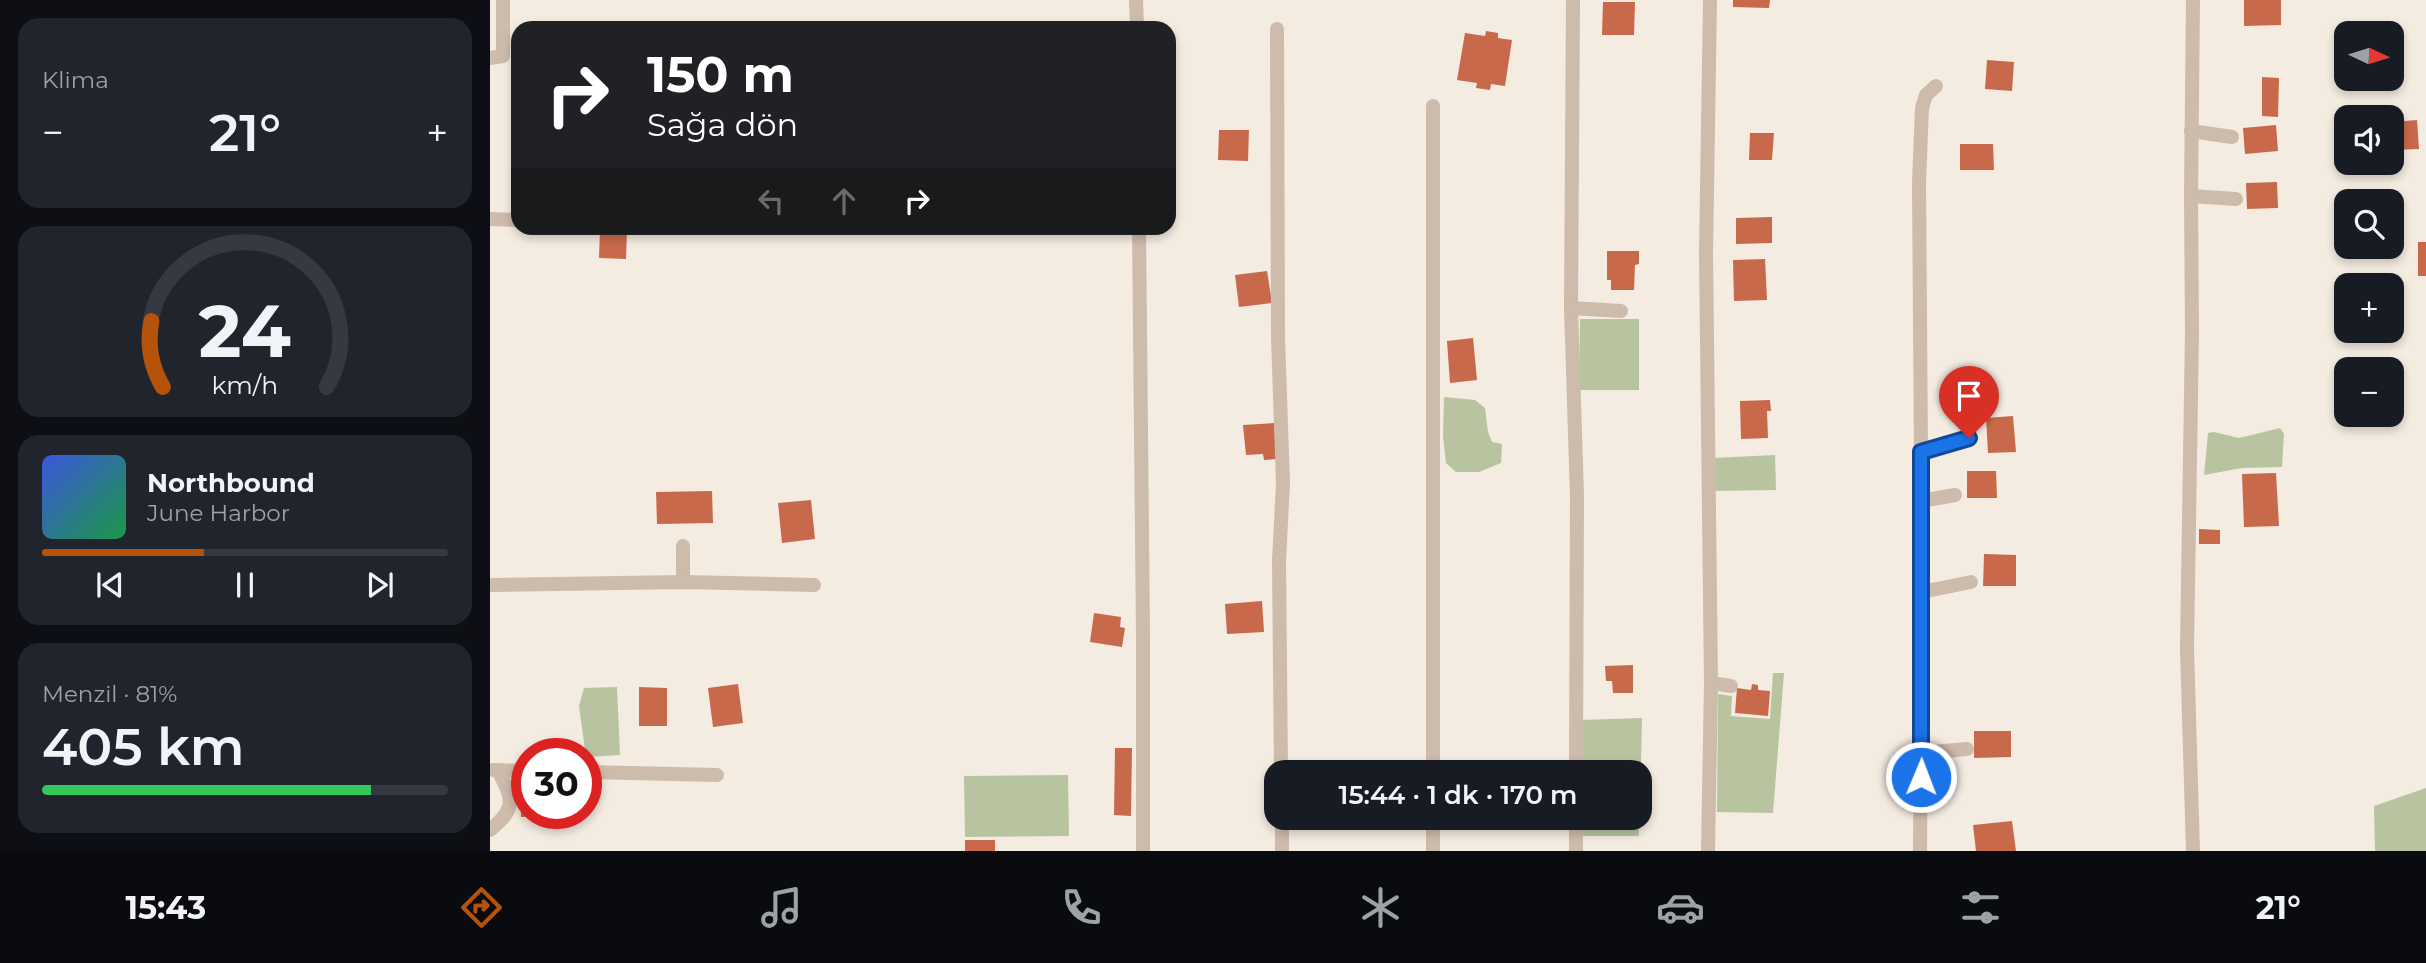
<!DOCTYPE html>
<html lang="tr">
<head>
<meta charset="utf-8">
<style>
	:root { --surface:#171b24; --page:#20242c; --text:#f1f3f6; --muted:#9ea1a6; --line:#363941; --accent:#b45309 }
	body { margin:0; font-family:Montserrat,sans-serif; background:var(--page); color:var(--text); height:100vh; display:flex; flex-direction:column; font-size:26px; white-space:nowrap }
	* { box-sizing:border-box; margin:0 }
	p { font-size:23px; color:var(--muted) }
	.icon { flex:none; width:38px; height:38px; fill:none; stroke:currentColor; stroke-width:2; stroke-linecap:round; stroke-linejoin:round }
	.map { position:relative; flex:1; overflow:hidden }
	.side { display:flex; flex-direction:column; gap:18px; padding:18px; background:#0d0f14; width:490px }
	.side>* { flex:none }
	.top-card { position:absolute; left:21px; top:21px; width:665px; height:214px; border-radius:21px; box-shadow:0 4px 10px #0003; background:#202124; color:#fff; overflow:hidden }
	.needle { width:46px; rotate:94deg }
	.tools { position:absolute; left:1844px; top:21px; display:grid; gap:14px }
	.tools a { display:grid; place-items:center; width:70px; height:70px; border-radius:14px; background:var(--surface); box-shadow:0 4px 10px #0003; font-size:35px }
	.speed { position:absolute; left:21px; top:738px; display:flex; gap:14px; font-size:35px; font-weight:700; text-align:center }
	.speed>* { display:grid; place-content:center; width:91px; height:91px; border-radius:50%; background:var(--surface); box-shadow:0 4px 10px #0003; line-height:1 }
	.speed .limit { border:10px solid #d22; background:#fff; color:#111 }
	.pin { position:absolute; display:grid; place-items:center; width:60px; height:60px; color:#fff; margin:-72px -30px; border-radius:50% 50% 50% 0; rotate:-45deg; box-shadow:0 0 7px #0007 }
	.pin .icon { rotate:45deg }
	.me { position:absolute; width:77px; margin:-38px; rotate:1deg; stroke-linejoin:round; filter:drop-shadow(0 0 5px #0008) }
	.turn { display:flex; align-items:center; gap:24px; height:147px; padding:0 21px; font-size:32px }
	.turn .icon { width:91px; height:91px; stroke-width:2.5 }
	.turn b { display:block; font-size:49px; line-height:60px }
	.lanes { display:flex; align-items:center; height:66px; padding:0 21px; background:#0003; justify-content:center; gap:35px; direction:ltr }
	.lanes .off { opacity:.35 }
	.big { font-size:52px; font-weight:600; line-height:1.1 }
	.side .card { flex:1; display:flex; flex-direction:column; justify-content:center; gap:10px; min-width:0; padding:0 24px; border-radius:21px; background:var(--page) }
	.side .dial { align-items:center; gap:0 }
	.dial svg { height:182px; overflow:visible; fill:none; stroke:var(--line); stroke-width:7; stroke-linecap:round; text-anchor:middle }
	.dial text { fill:var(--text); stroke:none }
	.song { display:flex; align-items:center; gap:21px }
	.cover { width:84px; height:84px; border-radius:10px; background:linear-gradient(135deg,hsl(230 70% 55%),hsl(140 70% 35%)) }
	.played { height:7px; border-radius:4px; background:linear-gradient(90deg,var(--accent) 40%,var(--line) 40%) }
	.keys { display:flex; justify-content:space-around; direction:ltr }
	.heat { display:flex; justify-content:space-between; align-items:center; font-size:38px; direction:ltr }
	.charge { height:10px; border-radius:5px; background:linear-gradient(90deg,#34c759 81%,var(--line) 0) }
	.trip { position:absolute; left:774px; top:760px; width:388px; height:70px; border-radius:21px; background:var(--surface); box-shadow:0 4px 10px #0003; font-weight:600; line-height:70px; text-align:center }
	.tabs { display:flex; height:112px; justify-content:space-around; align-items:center; background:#090b0e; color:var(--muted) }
	.tabs .icon { width:49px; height:49px }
	.tabs .selected { color:var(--accent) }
	.tabs b { font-size:32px; color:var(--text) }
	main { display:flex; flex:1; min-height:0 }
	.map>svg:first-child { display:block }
	.green { fill:#b8c4a0 }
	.building { fill:#c8694b }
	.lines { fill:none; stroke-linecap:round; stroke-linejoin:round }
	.minor { stroke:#cdbbac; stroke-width:14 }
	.route-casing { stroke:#114b97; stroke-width:18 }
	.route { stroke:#1a73e8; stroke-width:12 }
</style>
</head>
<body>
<main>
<section class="side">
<div class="card"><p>Klima</p>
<div class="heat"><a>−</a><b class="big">21°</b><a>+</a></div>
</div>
<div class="card dial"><svg viewBox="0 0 100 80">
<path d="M14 69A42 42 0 1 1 86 69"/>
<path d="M14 69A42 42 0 0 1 9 40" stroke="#b45309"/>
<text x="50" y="56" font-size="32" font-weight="700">24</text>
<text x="50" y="72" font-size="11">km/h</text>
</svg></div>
<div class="card">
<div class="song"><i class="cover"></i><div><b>Northbound</b><p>June Harbor</p></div></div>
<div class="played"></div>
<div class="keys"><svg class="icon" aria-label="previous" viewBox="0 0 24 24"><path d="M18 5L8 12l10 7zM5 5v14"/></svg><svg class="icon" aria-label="pause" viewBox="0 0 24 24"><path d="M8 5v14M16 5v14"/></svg><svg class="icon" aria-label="next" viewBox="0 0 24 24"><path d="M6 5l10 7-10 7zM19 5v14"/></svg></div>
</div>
<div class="card"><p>Menzil · 81%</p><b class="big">405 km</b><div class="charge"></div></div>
</section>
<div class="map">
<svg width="1936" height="851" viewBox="0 0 1936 851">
	<rect width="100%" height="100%" fill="#f4ebe1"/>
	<g class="green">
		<polygon points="1090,319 1149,319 1149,390 1089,390"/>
		<polygon points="954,397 985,400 995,408 998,432 1002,442 1012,444 1011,463 989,472 966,472 956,463 953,437"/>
		<polygon points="1790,428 1794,434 1792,467 1752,468 1714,475 1718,433 1724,432 1749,438"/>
		<polygon points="1285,455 1286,490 1223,491 1223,458"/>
		<polygon points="1283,673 1294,673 1283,813 1227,812 1228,694 1242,696 1241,716 1280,719"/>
		<polygon points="127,687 130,755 96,757 89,706 94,688"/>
		<polygon points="1152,718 1150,806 1150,772 1091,772 1090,720"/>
		<polygon points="578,775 579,836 475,837 474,776"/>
		<polygon points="1936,788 1936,851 1885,851 1884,806"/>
		<polygon points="1092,817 1149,817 1149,836 1093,836"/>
	</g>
	<g class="building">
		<polygon points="1243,0 1280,0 1279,8 1243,7"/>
		<polygon points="1754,0 1791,0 1791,25 1754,26"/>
		<polygon points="1113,2 1145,2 1144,35 1112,35"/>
		<polygon points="996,31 1008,33 1008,38 1022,40 1015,86 1001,84 1000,90 986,88 987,83 967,80 975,33 995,36"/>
		<polygon points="1497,60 1524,62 1522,91 1495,89"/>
		<polygon points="1772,77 1789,78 1788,117 1772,116"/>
		<polygon points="1927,120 1929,149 1902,150 1902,122"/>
		<polygon points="1786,125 1788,151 1755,154 1753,128"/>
		<polygon points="729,130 759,130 758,161 728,160"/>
		<polygon points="1260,133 1284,133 1282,160 1259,160"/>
		<polygon points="1470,144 1503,144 1504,170 1470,170"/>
		<polygon points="1787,182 1788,208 1757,209 1756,183"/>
		<polygon points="1282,217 1282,243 1246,244 1246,218"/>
		<polygon points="110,229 137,230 136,259 109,258"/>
		<rect x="1928" y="242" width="8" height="34"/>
		<polygon points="1117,251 1149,251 1149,264 1145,265 1144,290 1121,290 1121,280 1117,280"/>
		<polygon points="1275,259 1277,300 1244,301 1243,260"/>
		<polygon points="777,271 782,303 749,307 745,275"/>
		<polygon points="983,338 987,380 960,383 957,341"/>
		<polygon points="1280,400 1281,411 1277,411 1278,438 1251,439 1250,401"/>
		<polygon points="1523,416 1526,452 1498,453 1496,418"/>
		<polygon points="784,423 787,459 774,460 773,454 756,455 753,425"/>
		<polygon points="1477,471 1506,471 1507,498 1477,498"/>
		<polygon points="1786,473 1789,526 1754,527 1752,474"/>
		<polygon points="222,491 223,523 167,524 166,492"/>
		<polygon points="321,500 325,539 292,543 288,503"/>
		<polygon points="1709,529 1730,530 1730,544 1709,544"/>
		<polygon points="1494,554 1526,555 1526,586 1493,586"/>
		<polygon points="772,601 774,632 737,634 735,604"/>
		<polygon points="604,613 631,617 630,627 635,628 632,647 600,642"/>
		<polygon points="1143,665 1143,693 1123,693 1122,681 1116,681 1115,666"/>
		<polygon points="248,684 253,723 223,727 218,688"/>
		<polygon points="1262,684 1268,685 1268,690 1280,691 1278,716 1245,713 1247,688 1261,690"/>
		<polygon points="149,687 177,688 177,726 149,726"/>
		<polygon points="1484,731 1521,731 1521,757 1484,758"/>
		<polygon points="625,748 642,748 641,816 624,815"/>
		<polygon points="30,781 37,781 37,814 55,814 55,816 31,817"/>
		<polygon points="1522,821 1526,851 1486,851 1483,825"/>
		<rect x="475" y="840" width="30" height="11"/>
	</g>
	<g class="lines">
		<g class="minor">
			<polyline points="646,0 647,28"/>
			<polyline points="1083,0 1081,308 1087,496 1086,772"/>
			<polyline points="787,29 788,338 793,483 789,561 791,772"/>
			<polyline points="0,58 13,56 13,1"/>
			<polyline points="943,106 943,772"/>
			<polyline points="1701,131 1742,137"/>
			<polyline points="1701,196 1746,199"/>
			<polyline points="0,219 28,220"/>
			<polyline points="649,228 653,636 653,851"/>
			<polyline points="1081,308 1131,311"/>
			<polyline points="1431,452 1479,438"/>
			<polyline points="1431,501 1465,495"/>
			<polyline points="193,546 193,582"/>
			<polyline points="0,585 193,582 324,585"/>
			<polyline points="1432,592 1481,582"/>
			<polyline points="1221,683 1241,686"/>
			<polyline points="1431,753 1477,749"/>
			<polyline points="3,770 37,771"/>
			<polyline points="96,772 227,775"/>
			<polyline points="792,817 792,851"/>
			<polyline points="943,817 943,851"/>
			<polyline points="1086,817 1086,851"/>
			<path d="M0,830C27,808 23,800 8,770"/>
			<polyline points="1218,851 1221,683 1216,253 1220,0"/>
			<polyline points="1430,851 1432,592 1429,183 1432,108 1436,95 1446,86"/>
			<polyline points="1703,851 1697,649 1702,331 1701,196 1703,0"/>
		</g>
	</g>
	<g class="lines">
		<defs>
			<polyline id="route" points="1431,777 1431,452 1479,438"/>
		</defs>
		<use href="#route" class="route-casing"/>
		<use href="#route" class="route"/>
	</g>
</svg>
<div class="tools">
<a><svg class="needle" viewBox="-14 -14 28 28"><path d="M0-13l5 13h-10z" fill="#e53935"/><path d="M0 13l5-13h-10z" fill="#9ea1a6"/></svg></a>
<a><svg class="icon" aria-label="sound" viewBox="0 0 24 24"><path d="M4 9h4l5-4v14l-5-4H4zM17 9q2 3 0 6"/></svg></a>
<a><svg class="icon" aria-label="search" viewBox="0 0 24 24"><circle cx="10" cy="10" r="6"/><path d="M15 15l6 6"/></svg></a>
<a>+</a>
<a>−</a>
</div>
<div class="speed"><div class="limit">30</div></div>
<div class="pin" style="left:1479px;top:438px;background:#d93025"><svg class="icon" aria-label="arrive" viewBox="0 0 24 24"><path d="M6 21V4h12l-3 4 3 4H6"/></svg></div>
<svg class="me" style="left:1431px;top:777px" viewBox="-20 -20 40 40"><circle r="17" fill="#1a73e8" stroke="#fff" stroke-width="3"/><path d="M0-11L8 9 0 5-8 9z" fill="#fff"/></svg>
<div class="trip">15:44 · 1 dk · 170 m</div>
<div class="top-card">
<div class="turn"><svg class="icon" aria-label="right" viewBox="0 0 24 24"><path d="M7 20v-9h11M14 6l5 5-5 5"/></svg><div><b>150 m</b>Sağa dön</div></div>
<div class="lanes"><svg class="icon off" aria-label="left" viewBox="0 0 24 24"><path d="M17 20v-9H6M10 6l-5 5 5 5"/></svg><svg class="icon off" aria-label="ahead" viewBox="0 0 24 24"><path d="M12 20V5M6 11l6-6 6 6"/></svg><svg class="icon" aria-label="right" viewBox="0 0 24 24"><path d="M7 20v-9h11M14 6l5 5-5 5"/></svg></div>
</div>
</div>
</main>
<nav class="tabs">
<b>15:43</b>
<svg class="icon selected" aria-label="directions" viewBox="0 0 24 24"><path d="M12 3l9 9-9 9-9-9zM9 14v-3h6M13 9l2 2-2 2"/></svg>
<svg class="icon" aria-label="music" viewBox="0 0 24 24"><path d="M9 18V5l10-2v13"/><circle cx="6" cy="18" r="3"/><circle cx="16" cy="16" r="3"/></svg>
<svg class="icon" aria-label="phone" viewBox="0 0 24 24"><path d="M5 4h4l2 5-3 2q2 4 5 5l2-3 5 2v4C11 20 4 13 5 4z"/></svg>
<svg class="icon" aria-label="climate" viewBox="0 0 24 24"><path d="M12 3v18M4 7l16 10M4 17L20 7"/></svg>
<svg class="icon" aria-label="car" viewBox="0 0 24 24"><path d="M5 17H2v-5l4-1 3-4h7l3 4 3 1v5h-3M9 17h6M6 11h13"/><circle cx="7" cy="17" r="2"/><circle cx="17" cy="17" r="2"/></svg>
<svg class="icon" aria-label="filters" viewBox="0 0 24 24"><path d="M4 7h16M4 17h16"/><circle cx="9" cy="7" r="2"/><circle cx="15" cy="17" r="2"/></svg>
<b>21°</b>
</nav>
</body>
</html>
